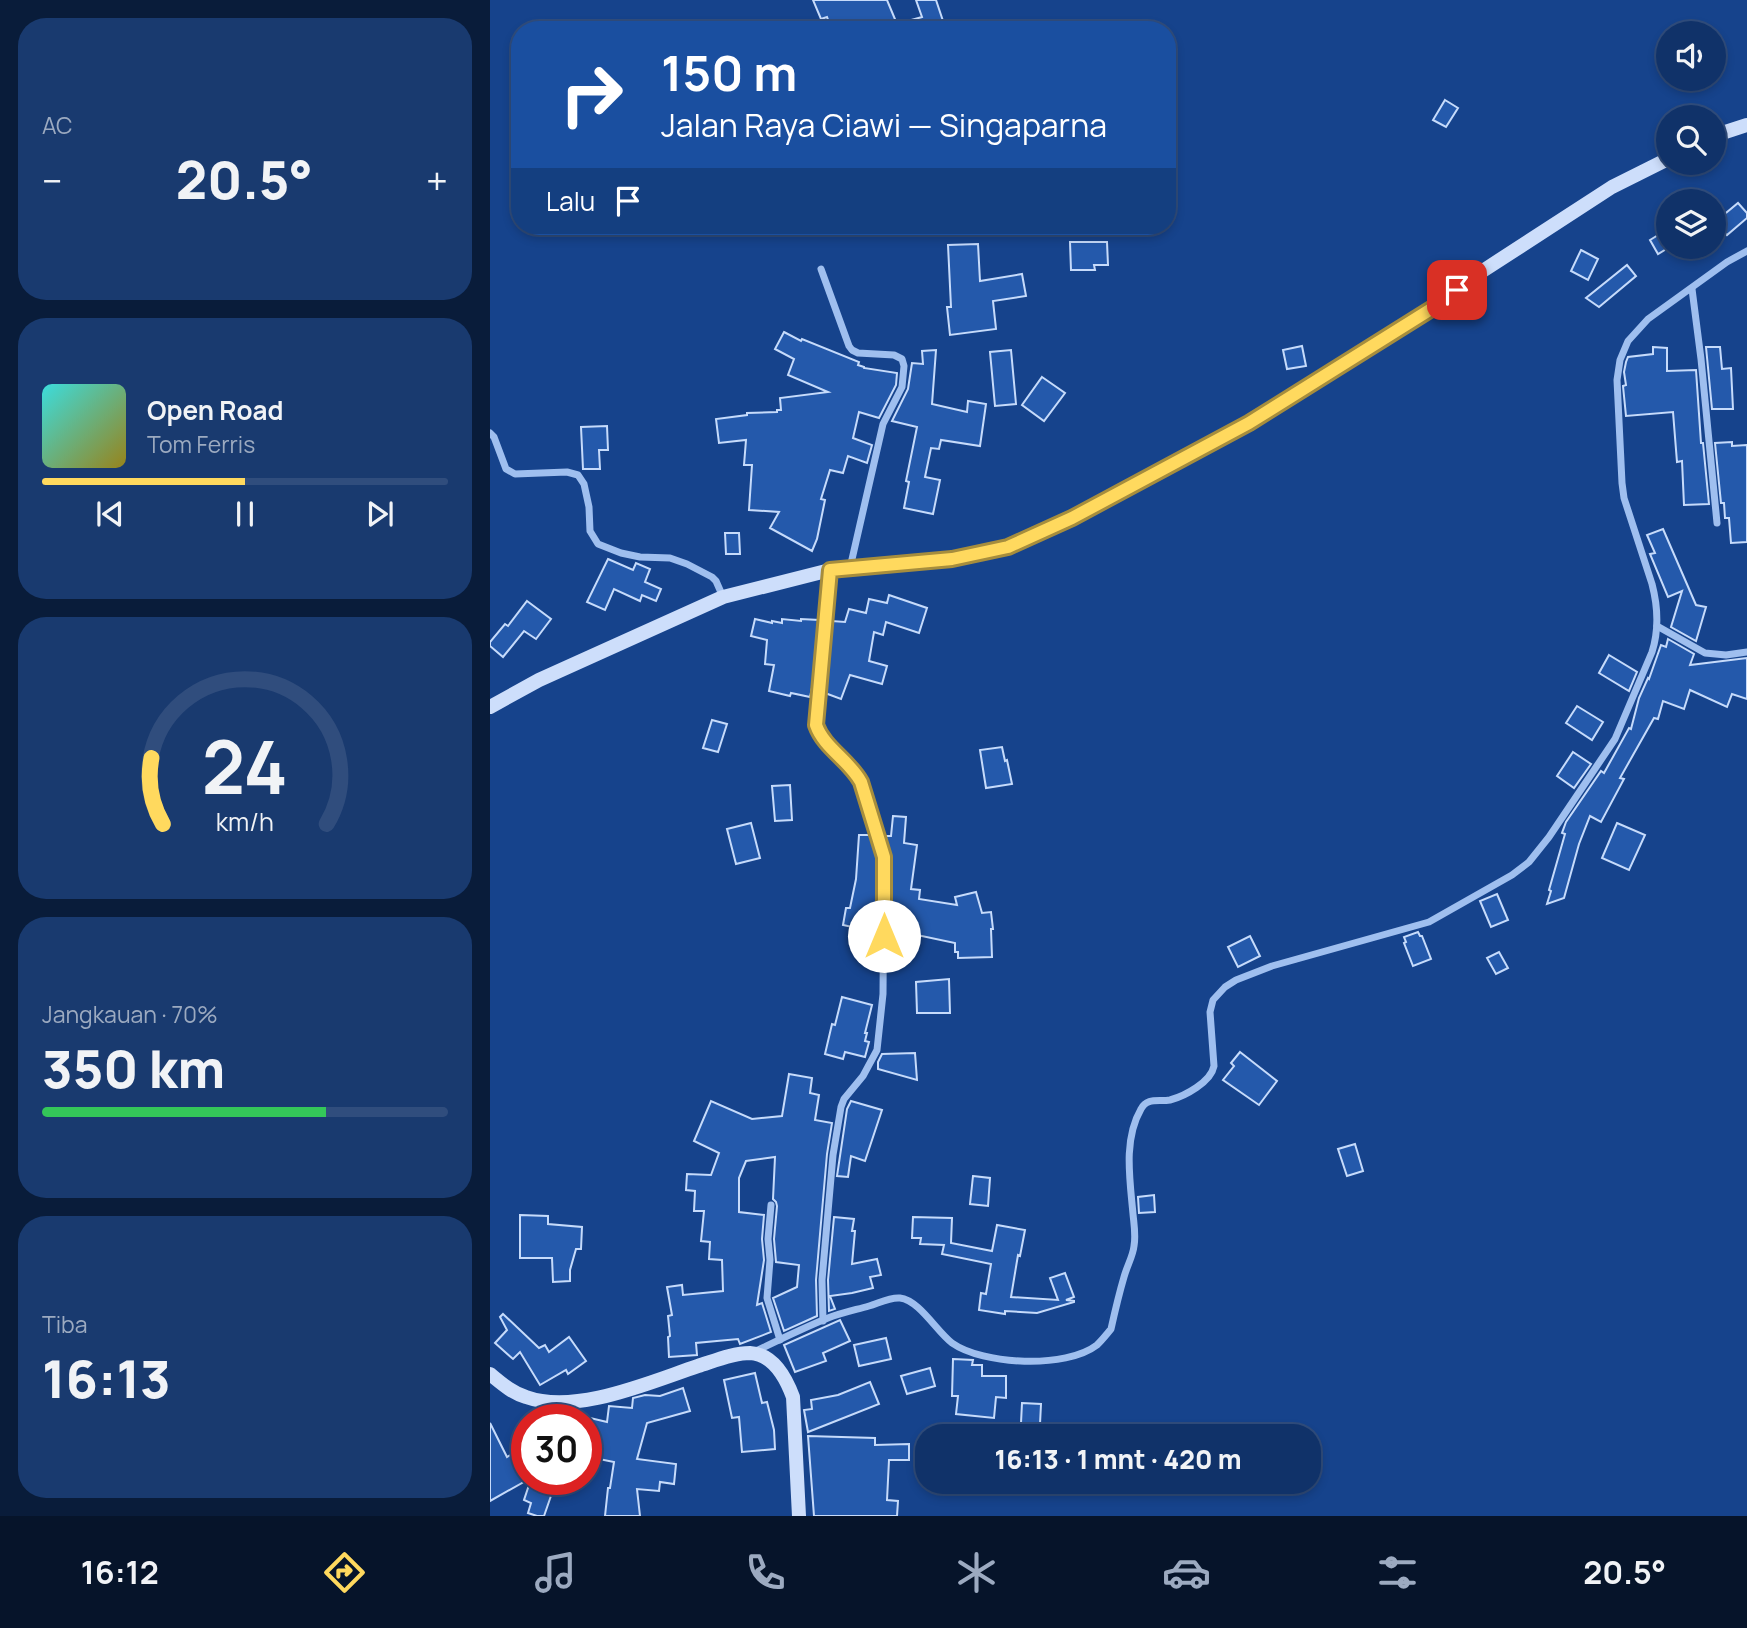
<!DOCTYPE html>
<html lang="id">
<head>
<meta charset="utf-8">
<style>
	:root { --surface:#103269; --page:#193a6f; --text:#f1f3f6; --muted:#9caac0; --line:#304d7d; --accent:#ffd95e }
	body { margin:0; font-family:Manrope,sans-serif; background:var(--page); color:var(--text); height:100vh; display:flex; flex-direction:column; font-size:26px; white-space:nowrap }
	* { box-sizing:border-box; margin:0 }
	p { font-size:23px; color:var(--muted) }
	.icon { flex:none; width:38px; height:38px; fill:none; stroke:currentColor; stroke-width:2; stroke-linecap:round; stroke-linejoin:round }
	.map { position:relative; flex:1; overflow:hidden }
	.drawer { display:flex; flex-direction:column; gap:18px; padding:18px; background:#091c3a; width:490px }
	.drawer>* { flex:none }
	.top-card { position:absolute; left:21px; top:21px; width:665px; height:214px; border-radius:28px; box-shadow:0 4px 10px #0003,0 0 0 2px var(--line); background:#1a4fa0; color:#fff; overflow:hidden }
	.fabs { position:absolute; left:1166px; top:21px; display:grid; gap:14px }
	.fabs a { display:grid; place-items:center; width:70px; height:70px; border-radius:50%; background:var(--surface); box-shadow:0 4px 10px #0003,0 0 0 2px var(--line); font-size:35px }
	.speed { position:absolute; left:21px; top:1404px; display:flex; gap:14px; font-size:35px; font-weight:700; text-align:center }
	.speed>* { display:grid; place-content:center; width:91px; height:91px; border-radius:50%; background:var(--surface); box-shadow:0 4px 10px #0003,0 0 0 2px var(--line); line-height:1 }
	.speed .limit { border:10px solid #d22; background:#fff; color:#111 }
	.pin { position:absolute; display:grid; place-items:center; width:60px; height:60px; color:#fff; margin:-30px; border-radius:14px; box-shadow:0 4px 10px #0006 }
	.me { position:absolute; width:77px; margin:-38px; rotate:0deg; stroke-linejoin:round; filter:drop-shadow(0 0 5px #0008) }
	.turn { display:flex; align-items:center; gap:24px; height:147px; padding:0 35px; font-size:32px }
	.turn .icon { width:91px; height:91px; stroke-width:2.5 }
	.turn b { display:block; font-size:49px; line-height:60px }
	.then { display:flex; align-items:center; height:66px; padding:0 35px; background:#0003; gap:14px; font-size:26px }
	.big { font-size:52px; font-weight:800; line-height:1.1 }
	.drawer .tile { flex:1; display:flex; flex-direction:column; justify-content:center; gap:10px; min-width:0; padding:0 24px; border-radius:28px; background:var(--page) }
	.drawer .dial { align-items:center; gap:0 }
	.dial svg { height:182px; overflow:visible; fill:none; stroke:var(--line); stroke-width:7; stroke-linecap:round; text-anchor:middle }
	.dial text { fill:var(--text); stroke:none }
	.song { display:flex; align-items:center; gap:21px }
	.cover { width:84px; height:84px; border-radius:10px; background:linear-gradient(135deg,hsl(180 70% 55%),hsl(50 70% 35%)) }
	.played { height:7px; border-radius:4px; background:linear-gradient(90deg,var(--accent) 50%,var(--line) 50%) }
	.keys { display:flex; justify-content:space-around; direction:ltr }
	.heat { display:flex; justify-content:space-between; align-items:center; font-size:38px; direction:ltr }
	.charge { height:10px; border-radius:5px; background:linear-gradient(90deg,#34c759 70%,var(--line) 0) }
	.trip { position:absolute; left:425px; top:1424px; width:406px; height:70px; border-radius:28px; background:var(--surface); box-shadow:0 4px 10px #0003,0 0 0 2px var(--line); font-weight:800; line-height:70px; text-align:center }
	.tabs { display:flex; height:112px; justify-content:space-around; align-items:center; background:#06142a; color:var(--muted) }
	.tabs .icon { width:49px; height:49px }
	.tabs .on { color:var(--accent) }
	.tabs b { font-size:32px; color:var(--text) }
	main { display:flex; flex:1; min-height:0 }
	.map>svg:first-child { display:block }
	.building { fill:#2459ab; stroke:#c6dbfb; stroke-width:2 }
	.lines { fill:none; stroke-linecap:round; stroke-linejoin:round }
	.street { stroke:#9fbfef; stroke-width:7 }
	.secondary { stroke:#cddefb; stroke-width:14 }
	.route-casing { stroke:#a68d3d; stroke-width:18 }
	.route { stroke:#ffd95e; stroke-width:12 }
</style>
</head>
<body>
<main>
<section class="drawer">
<div class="tile"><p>AC</p>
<div class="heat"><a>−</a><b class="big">20.5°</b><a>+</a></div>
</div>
<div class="tile">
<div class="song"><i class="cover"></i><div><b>Open Road</b><p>Tom Ferris</p></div></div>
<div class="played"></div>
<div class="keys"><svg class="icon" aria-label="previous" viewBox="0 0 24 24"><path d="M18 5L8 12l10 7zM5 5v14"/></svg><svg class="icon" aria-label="pause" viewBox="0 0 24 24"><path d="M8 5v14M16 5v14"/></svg><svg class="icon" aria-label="next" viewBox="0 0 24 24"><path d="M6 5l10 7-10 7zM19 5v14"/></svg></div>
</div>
<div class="tile dial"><svg viewBox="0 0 100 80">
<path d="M14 69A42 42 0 1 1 86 69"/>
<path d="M14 69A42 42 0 0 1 9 40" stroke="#ffd95e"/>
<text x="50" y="56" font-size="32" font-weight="700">24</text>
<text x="50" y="72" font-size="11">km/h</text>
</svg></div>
<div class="tile"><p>Jangkauan · 70%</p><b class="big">350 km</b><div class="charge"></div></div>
<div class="tile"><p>Tiba</p><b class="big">16:13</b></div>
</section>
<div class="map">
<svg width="1257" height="1516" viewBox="0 0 1257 1516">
	<rect width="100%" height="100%" fill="#16438c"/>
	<g class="building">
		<polygon points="323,0 397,0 407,24 432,17 426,0 446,0 456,30 342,30 337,17 331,19"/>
		<polygon points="955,100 968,108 956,127 943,120"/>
		<polygon points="1248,203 1257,213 1257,218 1237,235 1225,222"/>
		<polygon points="1178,229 1178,248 1168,254 1160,240"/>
		<polygon points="580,242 617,242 618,265 604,265 605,270 581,270"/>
		<polygon points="488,244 490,281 532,274 536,296 503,301 506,329 460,335 457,307 461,307 458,245"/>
		<polygon points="1091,250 1108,259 1098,280 1081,271"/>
		<polygon points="1137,265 1146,276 1109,307 1096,298"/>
		<polygon points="294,332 311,341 312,339 369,362 368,365 374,367 374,368 407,373 406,385 389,418 369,412 363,438 382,445 377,463 358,456 353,473 340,470 331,499 335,500 327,539 322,551 280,528 289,512 259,510 262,465 254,465 256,440 229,443 226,419 257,415 257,413 287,412 287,410 291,410 290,398 338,392 298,375 304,359 285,349"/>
		<polygon points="812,346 816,366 797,369 793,350"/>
		<polygon points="1163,347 1177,348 1177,371 1206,370 1211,443 1213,443 1219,504 1194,505 1192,461 1187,462 1183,412 1136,416 1133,386 1136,385 1134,372 1136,362 1138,357 1163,354"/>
		<polygon points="1216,347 1230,347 1232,369 1241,368 1243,409 1222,409"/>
		<polygon points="446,350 442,404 477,412 478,401 496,404 490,446 451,440 449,449 441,448 435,477 450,480 443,514 414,508 419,482 416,481 427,427 402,421 418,389 422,363 433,364 432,351"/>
		<polygon points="521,350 526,404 505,406 500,352"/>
		<polygon points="552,377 575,393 554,421 532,405"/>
		<polygon points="117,426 118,450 109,450 110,469 93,469 91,427"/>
		<polygon points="1242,442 1242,446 1257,445 1257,542 1241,543 1239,518 1235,518 1234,503 1231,503 1225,443"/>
		<polygon points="1173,529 1206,605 1216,607 1206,641 1181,627 1192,591 1178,597 1160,554 1165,553 1157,535"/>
		<polygon points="235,533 249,533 250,554 236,554"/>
		<polygon points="118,559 143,570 146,563 160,569 155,582 171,589 166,601 152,595 150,601 124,589 115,610 97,602"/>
		<polygon points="399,595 437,608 429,633 396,622 393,635 384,632 379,661 397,666 392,684 360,675 351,699 335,693 342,621 355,622 359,609 376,613 379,599 397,603"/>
		<polygon points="37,601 61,619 46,639 34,631 13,657 0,646 0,642 15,624 18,626"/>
		<polygon points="265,619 282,623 282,621 292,623 292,619 311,621 311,619 329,620 323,689 322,688 320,697 301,693 300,696 279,691 284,665 275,664 277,640 261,636"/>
		<polygon points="1178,639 1204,654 1200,665 1257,658 1257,699 1242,694 1237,707 1200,690 1194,709 1173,701 1168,719 1164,718 1130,778 1134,779 1111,822 1100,816 1089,844 1074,898 1057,904 1061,891 1059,890 1075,834 1072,833 1076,822 1111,771 1114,773 1139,728 1141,729 1149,698 1158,678 1159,679 1171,645 1176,647"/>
		<polygon points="1119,655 1147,672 1139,691 1109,673"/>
		<polygon points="1087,706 1113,722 1102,740 1076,723"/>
		<polygon points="222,720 237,724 228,752 213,748"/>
		<polygon points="512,747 515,761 517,760 522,784 496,788 490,750"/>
		<polygon points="1083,752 1101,764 1084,788 1067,776"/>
		<polygon points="300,785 302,820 285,821 282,786"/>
		<polygon points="403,816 416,817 414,843 427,845 421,889 430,890 429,899 467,905 465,897 486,892 492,913 501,912 503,929 501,929 502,957 468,958 468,952 465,952 465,943 408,931 410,909 400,908 400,857 394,836 401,836"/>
		<polygon points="261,823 270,858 246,864 237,829"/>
		<polygon points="1127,823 1155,835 1139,870 1112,858"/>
		<polygon points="369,835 381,835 388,858 388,907 382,906 379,922 368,920 367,928 353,925 356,908 360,908 366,879"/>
		<polygon points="1007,894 1018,920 1001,927 990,901"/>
		<polygon points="928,932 930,936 932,936 941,959 923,966 914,943 916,942 914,937"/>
		<polygon points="760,936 770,956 748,967 738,947"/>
		<polygon points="1009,952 1018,968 1006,974 997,958"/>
		<polygon points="459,979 460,1013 427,1013 426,982"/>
		<polygon points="352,997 382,1005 375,1033 377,1033 375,1041 379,1042 375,1057 355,1052 353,1059 335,1054 342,1024 345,1025"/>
		<polygon points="750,1052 787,1081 769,1105 733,1080 744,1066 741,1063"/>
		<polygon points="425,1053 427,1080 388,1069 388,1062 392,1054"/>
		<polygon points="299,1074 322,1078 320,1093 329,1095 325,1120 342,1123 337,1154 326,1280 327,1316 294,1331 283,1298 307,1287 309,1265 286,1262 284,1239 287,1206 286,1202 283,1199 285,1157 256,1161 249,1178 249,1212 274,1215 272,1239 274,1260 267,1305 272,1303 281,1332 250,1344 248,1339 206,1343 207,1355 179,1357 178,1337 180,1336 178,1316 182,1315 177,1287 192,1285 193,1295 233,1291 232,1260 219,1259 220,1242 211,1241 214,1211 204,1211 205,1191 196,1190 197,1174 221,1175 229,1153 204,1141 221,1101 262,1119 292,1116"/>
		<polygon points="361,1101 392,1110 375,1161 361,1156 358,1177 347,1176 357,1109"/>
		<polygon points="865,1144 873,1171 857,1176 848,1149"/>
		<polygon points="483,1176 500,1178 498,1206 480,1204"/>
		<polygon points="664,1195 665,1212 649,1213 648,1197"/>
		<polygon points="30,1215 58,1216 58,1224 92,1227 91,1249 86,1249 80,1270 80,1281 63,1282 62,1258 30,1258"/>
		<polygon points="344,1217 364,1219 362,1231 365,1231 362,1264 387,1259 391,1275 380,1277 383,1288 362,1293 340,1296 345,1309 339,1311 338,1280"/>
		<polygon points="423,1217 462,1218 461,1243 502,1251 507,1225 535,1230 530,1256 528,1255 521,1297 568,1300 560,1278 575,1273 584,1297 576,1300 584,1301 584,1302 547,1313 515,1311 515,1314 489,1310 491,1293 496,1294 501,1264 452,1254 454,1245 430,1244 431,1238 422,1238"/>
		<polygon points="13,1314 49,1348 55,1345 59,1352 79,1337 96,1361 78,1374 76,1370 50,1385 30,1352 23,1359 5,1343 17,1330 10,1317"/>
		<polygon points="350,1320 360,1341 333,1353 336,1361 305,1372 294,1345"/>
		<polygon points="396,1338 401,1359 369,1366 364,1345"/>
		<polygon points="463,1359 483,1360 482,1365 492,1365 492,1376 516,1376 516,1398 506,1397 504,1418 466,1414 468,1396 462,1396"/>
		<polygon points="440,1368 445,1386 417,1394 411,1376"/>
		<polygon points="265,1373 272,1403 277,1402 284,1430 285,1449 252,1452 249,1417 242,1418 234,1380"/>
		<polygon points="380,1382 389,1404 318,1432 314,1410 322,1409 321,1400 348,1395"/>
		<polygon points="193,1388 200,1411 157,1423 147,1459 186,1464 184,1484 170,1482 169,1491 147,1489 150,1516 115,1516 118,1488 120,1488 124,1462 109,1459 112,1447 96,1443 96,1417 117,1422 119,1406 142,1408 143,1398 155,1395 170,1396"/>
		<polygon points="532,1403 551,1404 550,1424 531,1423"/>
		<polygon points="0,1423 17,1457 25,1452 37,1473 37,1479 39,1479 0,1501"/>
		<polygon points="318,1436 385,1438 385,1445 419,1444 419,1460 399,1460 397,1500 408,1501 407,1516 324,1516"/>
		<polygon points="41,1479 57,1479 53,1490 62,1493 54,1516 47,1516 38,1513 41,1503 34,1500"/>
	</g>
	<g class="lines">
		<g class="street">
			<polyline points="331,269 359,346 362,350 368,353 404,355 412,359 414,366 412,387 393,424 360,568"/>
			<polyline points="1202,289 1211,359 1227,523"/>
			<polyline points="0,433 4,437 16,469 25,474 77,472 88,475 94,484 99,507 100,531 108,544 131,553 150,557 180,558 197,564 222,577 226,581 233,597"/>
			<polyline points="1167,626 1215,653 1236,655 1257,652"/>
			<polyline points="281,1205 278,1239 280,1260 277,1298 290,1340"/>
			<path d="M333,1321L332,1280L343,1155L351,1107L354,1099L373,1076L387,1050L393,994L394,857L371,782C359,761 334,749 326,725L340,571"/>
			<path d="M264,1352C289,1340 313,1328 338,1318C351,1313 365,1310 379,1306C389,1303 400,1297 410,1298C429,1300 447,1332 462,1343C493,1365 576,1369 607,1345C612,1340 617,1334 621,1329C625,1311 629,1294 634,1277C637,1266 643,1256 644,1246C646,1235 644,1225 643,1214C640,1180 633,1140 651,1109C657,1097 669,1102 680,1100C695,1096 721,1082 724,1066L720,1012L723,1000L735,987L746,980L782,966L939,922L1022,875L1039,862L1059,837L1125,739L1162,652C1169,630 1168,607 1162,584L1134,498L1132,483L1127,380L1130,360L1138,341L1158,319L1237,262L1257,251"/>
		</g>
		<g class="secondary">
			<polyline points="1223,136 1257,125"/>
			<polyline points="0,707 49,680 233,597 340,570 462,559 518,547 582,518 759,423 946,306 988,274 1122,187 1178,159"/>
			<path d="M0,1374C11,1383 22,1393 36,1397C86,1415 160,1382 208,1366C224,1361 243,1353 260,1353C283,1354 296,1378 303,1397L309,1516"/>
		</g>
	</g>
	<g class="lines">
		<defs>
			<path id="route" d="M394,936V857L371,782C359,760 334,748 326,725L340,570L462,559L518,547L582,518L759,423L946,306L967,290"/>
		</defs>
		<use href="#route" class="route-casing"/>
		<use href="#route" class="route"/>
	</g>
</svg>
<div class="fabs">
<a><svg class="icon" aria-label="sound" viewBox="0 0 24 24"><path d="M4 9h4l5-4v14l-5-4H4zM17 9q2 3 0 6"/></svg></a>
<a><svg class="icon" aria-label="search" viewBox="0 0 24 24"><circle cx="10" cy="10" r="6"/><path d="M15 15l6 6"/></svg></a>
<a><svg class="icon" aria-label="layers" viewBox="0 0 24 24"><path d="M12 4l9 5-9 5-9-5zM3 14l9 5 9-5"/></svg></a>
</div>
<div class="speed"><div class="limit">30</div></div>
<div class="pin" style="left:967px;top:290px;background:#d93025"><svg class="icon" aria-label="arrive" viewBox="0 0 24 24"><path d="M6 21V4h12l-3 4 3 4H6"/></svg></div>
<svg class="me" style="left:394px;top:936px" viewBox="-20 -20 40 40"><circle r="19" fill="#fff"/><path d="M0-13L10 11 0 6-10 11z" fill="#ffd95e"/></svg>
<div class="trip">16:13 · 1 mnt · 420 m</div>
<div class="top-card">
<div class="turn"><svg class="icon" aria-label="right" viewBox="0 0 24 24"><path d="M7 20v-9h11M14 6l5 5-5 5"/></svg><div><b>150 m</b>Jalan Raya Ciawi — Singaparna</div></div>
<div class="then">Lalu<svg class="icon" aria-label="arrive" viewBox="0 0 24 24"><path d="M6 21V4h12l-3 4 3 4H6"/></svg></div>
</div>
</div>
</main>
<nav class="tabs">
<b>16:12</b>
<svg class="icon on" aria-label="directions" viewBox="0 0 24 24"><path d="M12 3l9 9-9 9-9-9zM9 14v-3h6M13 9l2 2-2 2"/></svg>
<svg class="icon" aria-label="music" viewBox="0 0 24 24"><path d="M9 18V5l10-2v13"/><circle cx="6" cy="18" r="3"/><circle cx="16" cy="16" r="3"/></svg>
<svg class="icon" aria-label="phone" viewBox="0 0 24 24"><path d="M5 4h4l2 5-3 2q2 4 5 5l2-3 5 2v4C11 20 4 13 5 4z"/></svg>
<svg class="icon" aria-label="climate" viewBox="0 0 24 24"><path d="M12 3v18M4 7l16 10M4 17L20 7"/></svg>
<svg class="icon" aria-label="car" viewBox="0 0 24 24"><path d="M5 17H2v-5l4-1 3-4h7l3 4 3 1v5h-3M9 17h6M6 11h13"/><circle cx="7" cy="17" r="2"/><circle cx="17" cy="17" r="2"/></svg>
<svg class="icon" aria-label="filters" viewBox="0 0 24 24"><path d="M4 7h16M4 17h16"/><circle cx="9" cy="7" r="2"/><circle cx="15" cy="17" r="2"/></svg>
<b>20.5°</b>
</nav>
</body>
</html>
